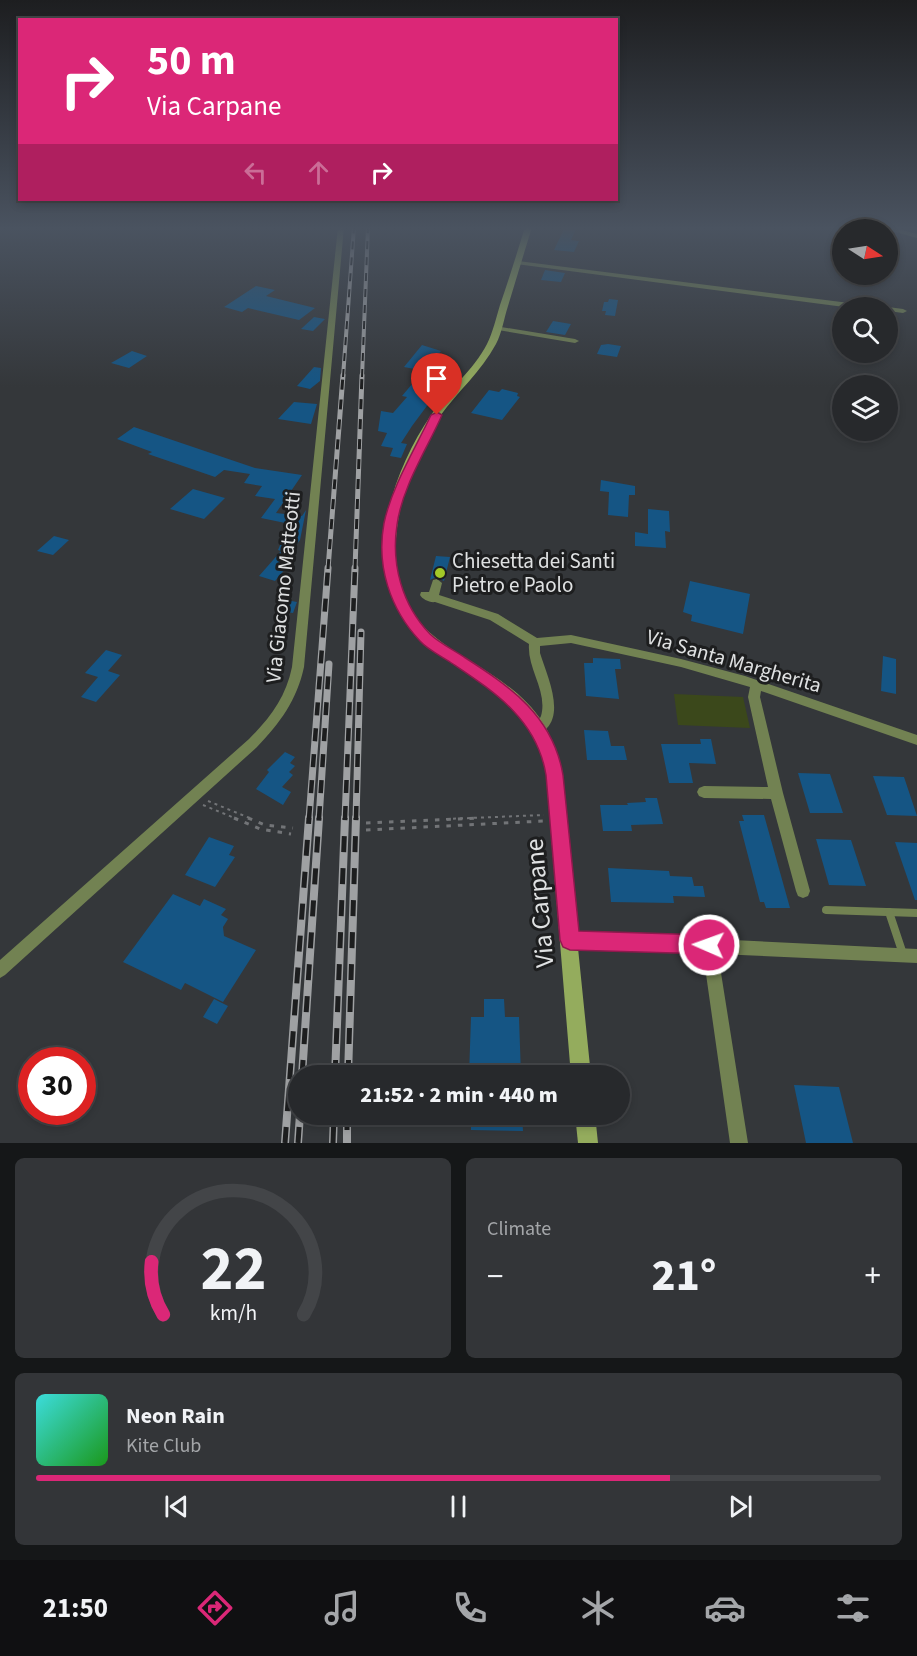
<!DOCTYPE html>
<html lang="en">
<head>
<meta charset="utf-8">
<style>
	:root { --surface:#27292c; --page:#333538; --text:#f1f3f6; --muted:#a4a6a9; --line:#434548; --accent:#db2777 }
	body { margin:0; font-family:"Source Sans 3",sans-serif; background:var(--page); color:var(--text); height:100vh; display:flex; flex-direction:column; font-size:22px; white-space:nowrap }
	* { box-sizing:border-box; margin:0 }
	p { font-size:20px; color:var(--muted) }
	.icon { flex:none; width:33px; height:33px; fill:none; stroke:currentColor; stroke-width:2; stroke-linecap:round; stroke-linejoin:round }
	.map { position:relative; height:1143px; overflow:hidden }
	.details { display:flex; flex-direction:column; gap:15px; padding:15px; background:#151718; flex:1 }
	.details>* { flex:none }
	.top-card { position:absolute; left:18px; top:18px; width:600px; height:183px; border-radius:0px; box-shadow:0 3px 9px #0003,0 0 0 2px var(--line); background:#db2777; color:#fff; overflow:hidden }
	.needle { width:39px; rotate:102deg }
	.fabs { position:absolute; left:832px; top:219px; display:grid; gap:12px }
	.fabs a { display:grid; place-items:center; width:66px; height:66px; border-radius:50%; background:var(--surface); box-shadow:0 3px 9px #0003,0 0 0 2px var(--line); font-size:30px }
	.speed { position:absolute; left:18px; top:1047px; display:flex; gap:12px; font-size:30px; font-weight:700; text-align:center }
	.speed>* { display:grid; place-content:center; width:78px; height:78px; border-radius:50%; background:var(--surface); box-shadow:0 3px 9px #0003,0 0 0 2px var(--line); line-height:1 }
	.speed .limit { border:9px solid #d22; background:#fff; color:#111 }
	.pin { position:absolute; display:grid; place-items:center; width:51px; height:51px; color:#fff; margin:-62px -26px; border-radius:50% 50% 50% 0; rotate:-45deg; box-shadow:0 0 6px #0007 }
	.pin .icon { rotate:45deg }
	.me { position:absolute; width:66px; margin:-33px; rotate:272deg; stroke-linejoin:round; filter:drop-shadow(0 0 4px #0008) }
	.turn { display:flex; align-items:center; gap:21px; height:126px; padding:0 30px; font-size:27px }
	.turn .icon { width:78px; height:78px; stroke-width:2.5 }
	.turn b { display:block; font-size:42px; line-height:51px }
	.lanes { display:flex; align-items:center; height:57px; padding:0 30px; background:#0003; justify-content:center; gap:30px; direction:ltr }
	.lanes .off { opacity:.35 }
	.big { font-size:45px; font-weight:800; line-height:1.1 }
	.details .tile { flex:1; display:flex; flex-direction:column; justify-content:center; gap:9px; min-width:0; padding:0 21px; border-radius:9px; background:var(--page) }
	.details .dial { align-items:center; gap:0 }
	.dial svg { height:156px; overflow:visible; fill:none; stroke:var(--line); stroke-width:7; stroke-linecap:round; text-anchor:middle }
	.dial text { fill:var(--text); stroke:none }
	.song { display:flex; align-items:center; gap:18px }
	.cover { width:72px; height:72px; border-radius:9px; background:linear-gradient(135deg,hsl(180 70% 55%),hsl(120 70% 35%)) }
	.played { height:6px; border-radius:3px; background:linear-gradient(90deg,var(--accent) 75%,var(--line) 75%) }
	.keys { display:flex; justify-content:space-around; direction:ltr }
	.heat { display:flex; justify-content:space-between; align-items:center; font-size:33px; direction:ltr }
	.details .tiles { flex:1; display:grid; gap:15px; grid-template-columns:1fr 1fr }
	.tile:last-child { grid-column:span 2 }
	.trip { position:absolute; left:288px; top:1065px; width:342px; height:60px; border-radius:30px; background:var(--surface); box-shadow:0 3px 9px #0003,0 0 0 2px var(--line); font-weight:800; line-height:60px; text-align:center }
	.tabs { display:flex; height:96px; justify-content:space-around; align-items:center; background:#101012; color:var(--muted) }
	.tabs .icon { width:42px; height:42px }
	.tabs .current { color:var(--accent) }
	.tabs b { font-size:27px; color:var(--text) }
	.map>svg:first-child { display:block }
	.green { fill:#3b481b }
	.building { fill:#155584 }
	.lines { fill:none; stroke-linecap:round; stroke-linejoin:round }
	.path-far1 { stroke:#727477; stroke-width:2; stroke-dasharray:3 4; stroke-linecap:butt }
	.path { stroke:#727477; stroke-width:3; stroke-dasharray:4.5 7; stroke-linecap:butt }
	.lane { stroke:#728252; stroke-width:8 }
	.street { fill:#728252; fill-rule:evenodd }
	.secondary { fill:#94ac5d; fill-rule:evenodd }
	.rail-far3-casing { stroke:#9fa1a3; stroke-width:4 }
	.rail-far2-casing { stroke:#9fa1a3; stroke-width:5 }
	.rail-far1-casing { stroke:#9fa1a3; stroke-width:7 }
	.rail-casing { stroke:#9fa1a3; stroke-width:8 }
	.rail-far3 { stroke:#1d1e1f; stroke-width:2; stroke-dasharray:8; stroke-linecap:butt }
	.rail-far2 { stroke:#1d1e1f; stroke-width:3; stroke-dasharray:10; stroke-linecap:butt }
	.rail-far1 { stroke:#1d1e1f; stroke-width:4.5; stroke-dasharray:13; stroke-linecap:butt }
	.rail { stroke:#1d1e1f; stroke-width:5; stroke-dasharray:16; stroke-linecap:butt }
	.route { fill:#db2777; stroke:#8e194d; stroke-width:1.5 }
	.poi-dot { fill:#a2c928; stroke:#1d1e1f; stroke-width:2 }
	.labels { text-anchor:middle; stroke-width:6; stroke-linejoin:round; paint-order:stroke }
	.poi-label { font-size:21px; fill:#dfe1e2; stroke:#1d1e1f; text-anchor:start }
	.street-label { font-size:21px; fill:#dfe1e2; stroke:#1d1e1f }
	.near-street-label { font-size:26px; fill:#dfe1e2; stroke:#1d1e1f }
</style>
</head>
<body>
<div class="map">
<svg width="917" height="1143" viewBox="0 0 917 1143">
	<rect width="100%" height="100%" fill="#34373a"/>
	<polygon class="green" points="674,694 743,697 750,728 678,725"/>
	<g class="building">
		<polygon points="565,227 577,227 571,240 579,241 574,252 554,250"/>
		<polygon points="545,270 565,273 561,282 541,280"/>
		<polygon points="256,286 275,290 266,296 315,308 299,320 248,308 242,312 224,307"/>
		<polygon points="609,299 618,300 615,316 605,315 606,311 602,311 604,302 608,302"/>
		<polygon points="314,317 325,319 313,331 301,329"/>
		<polygon points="553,321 571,324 565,335 546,332"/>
		<polygon points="608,344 621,346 617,357 597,354 601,345"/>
		<polygon points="422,345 441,351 425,371 404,367"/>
		<polygon points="132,351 147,356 129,368 111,363"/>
		<polygon points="314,367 321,368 320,381 310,389 297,386"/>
		<polygon points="418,377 448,383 435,395 412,426 401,443 407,444 401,458 390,456 393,448 381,446 387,433 378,431 381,411 393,413 407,397 402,396"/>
		<polygon points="502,389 518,393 517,396 520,397 502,420 471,413 489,390 499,392"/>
		<polygon points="294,402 317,404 311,424 278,419"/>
		<polygon points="134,427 255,468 302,475 276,513 302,516 306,510 300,540 280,566 286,568 275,581 259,576 281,551 278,550 281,543 295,525 261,518 275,499 255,496 262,486 244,483 250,474 224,470 215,477 148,454 152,452 117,439"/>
		<polygon points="601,480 635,486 635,495 629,495 628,517 608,515 609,492 600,491"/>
		<polygon points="193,489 225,498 204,519 170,509"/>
		<polygon points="648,509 669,511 670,532 665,531 666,548 635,546 635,532 648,534"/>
		<polygon points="54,536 69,540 53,555 37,551"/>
		<polygon points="436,556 450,557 444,581 436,577 430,580"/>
		<polygon points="690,581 750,594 743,634 691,621 692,615 683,612"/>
		<polygon points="280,599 297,602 293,613 275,610"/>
		<polygon points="106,650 122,655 108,671 120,675 96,702 81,697 98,677 85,673"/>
		<polygon points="883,656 896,659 896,694 881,691"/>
		<polygon points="593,658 620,659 621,669 615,669 619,699 586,696 584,663 593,663"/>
		<polygon points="584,730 608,731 611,746 624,746 627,760 587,760"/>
		<polygon points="700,739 711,739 716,764 689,763 693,783 669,783 661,744 701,744"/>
		<polygon points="285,752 295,757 290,763 295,766 289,772 293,775 282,787 291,792 283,805 256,789 269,772 267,770"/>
		<polygon points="798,773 830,774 843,813 810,813"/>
		<polygon points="873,776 904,777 917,816 887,815"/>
		<polygon points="645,798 657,798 663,824 631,825 632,831 603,831 600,805 628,805 627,803 646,802"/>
		<polygon points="742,815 764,815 790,908 766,908 764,902 760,902 739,821 744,821"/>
		<polygon points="209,837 234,846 229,855 235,857 215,887 185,875"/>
		<polygon points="816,839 851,840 866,886 829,885"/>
		<polygon points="895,842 917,843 917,900 915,900"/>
		<polygon points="608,868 669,871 670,876 692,877 694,886 703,886 705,897 673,896 674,903 611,902"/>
		<polygon points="173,894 200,906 204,899 226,909 221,915 228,919 223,927 224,936 256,950 223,1002 185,983 181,990 123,962"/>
		<polygon points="214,999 228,1006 217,1024 203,1017"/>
		<polygon points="484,999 504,999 505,1017 519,1017 521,1076 469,1076 471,1017 484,1017"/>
		<polygon points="794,1085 839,1087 853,1143 806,1143"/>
		<polygon points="471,1114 522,1114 523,1131 471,1130"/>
	</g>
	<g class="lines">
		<g class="path-far1">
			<polyline points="208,801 252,819"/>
			<polyline points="203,805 237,819"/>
			<polyline points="446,819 544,815"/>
		</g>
		<g class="path">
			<polyline points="234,818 260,829 291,834"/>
			<polyline points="248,818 265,825 293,828"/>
			<polyline points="366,823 479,818"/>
			<polyline points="366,830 544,821"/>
		</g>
		<g class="lane">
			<polyline points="826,910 917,913"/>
			<polyline points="889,912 903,954"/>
		</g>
		<g class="street">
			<path d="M338,227H344L304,667C297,700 280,723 257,747L5,975L0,978V960L249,739C270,718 286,697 292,667Z"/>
			<polygon points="878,227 890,227 917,234 917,238"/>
			<polygon points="518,261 873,306 876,308 852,308 516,264 516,262"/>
			<polygon points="888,307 903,309 907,311 903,313 888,311 888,308 885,308"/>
			<polygon points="495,326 575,339 579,341 575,343 498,330 494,328"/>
			<path d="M437,579L442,583L439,595L498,614L537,638L571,635L681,659L745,676L917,735V745L761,691L760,697L783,793L810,891L808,896L803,898L798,896L796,891L771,799L704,798L699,796L697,792L699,788L704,786L768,787L748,697L750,687L681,667L571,643L540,646V653C546,673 564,710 547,728C543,732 541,733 535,731L533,728C535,724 539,721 541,716C548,691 527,669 529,644L490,620L435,602C430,603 422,599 420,595L421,592H429L433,580Z"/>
			<polygon points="570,933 706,939 709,938 713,939 917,949 917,963 718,954 748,1143 730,1143 703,953 570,947 565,945 562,940 565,935"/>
		</g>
		<g class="secondary">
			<path d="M525,227H532C524,253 516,280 508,306C504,318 502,333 496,344C481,372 458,391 440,416C404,470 373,564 418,620C432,638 453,650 472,662C498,678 526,696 543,723C551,735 554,749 559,761L591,1076H571L545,761C541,751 538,740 533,731C505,682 443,670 409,627C360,565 391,474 431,415C448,390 473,371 487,344C493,332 496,318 500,305C509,279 517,253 525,227Z"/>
			<polygon points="575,1114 595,1114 598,1143 578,1143"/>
		</g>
		<defs>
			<g id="rail-far3">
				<polyline points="343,377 354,227"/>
				<polyline points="362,377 368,227"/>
			</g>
			<g id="rail-far2">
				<polyline points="328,569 343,375"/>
				<polyline points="355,569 362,375"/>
			</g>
			<g id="rail-far1">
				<polyline points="309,819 328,568"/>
				<polyline points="319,819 329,664"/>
				<polyline points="345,819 355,568"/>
				<polyline points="356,819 361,632"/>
			</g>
			<g id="rail">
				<polyline points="302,1076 319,818"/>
				<polyline points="335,1076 345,818"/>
				<polyline points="348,1076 356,818"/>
				<polyline points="347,1114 347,1143"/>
				<polyline points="285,1143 309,818"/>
				<polyline points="298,1143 300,1114"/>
				<polyline points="333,1143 334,1114"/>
			</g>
		</defs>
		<use href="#rail-far3" class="rail-far3-casing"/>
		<use href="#rail-far2" class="rail-far2-casing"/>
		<use href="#rail-far1" class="rail-far1-casing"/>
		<use href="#rail" class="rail-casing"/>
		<use href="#rail-far3" class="rail-far3"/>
		<use href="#rail-far2" class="rail-far2"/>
		<use href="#rail-far1" class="rail-far1"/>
		<use href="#rail" class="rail"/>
	</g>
	<linearGradient id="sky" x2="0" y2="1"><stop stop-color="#1d1e20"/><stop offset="0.59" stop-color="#4a5360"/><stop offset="1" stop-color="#4a5360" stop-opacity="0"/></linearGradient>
	<rect width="917" height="387" fill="url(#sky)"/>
	<path class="route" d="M437,412L442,415C427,449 402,487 397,525C391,564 402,605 430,634C439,643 454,650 464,657C511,687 553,716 563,775L579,931L709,935L716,938L719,945L716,952L709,954L570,950L563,947L560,940L546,775C537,720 496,693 453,664C443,657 428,650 420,641C390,609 376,566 384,523C392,486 415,449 431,415Z"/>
	<circle class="poi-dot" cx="440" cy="573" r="6"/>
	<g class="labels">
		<g class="poi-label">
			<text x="452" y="568">Chiesetta dei Santi<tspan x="452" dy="24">Pietro e Paolo</tspan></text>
		</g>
		<g class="street-label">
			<text transform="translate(283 587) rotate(-84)" y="7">Via Giacomo Matteotti</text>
			<text transform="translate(734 661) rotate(16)" y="7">Via Santa Margherita</text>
		</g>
		<g class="near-street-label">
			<text transform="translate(539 903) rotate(-95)" y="9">Via Carpane</text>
		</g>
	</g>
</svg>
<div class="fabs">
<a><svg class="needle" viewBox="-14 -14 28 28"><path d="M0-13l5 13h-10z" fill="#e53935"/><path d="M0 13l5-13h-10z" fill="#a4a6a9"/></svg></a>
<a><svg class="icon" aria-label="search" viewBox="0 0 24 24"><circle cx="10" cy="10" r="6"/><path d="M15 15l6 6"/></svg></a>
<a><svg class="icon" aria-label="layers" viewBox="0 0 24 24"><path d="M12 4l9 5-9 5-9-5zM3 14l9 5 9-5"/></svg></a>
</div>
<div class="speed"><div class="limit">30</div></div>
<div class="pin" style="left:437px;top:415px;background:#d93025"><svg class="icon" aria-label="arrive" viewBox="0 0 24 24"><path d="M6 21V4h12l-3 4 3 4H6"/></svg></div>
<svg class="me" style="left:709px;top:945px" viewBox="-20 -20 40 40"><circle r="17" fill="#db2777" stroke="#fff" stroke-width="3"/><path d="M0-11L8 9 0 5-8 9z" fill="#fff"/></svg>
<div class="trip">21:52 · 2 min · 440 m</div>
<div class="top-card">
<div class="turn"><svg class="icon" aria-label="right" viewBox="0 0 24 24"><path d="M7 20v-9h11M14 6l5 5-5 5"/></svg><div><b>50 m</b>Via Carpane</div></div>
<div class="lanes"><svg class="icon off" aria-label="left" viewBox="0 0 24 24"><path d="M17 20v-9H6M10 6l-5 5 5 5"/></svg><svg class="icon off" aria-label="ahead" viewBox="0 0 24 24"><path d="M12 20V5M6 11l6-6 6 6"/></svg><svg class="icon" aria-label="right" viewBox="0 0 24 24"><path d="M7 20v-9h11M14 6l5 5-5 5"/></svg></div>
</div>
</div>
<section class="details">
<div class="tiles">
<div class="tile dial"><svg viewBox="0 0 100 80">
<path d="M14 69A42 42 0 1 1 86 69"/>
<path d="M14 69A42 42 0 0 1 8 42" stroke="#db2777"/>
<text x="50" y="56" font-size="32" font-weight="700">22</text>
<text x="50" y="72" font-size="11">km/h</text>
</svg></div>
<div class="tile"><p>Climate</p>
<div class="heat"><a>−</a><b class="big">21°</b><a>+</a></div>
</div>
<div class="tile">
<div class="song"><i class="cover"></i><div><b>Neon Rain</b><p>Kite Club</p></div></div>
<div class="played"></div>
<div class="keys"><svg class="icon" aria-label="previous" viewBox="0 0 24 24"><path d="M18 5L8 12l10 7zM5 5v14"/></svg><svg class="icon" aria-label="pause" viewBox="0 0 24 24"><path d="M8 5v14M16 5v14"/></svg><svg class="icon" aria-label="next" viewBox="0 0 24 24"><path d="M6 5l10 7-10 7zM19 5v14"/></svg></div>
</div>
</div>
</section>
<nav class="tabs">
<b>21:50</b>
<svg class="icon current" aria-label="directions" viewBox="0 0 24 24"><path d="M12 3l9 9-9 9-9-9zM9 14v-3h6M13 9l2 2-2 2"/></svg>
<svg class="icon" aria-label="music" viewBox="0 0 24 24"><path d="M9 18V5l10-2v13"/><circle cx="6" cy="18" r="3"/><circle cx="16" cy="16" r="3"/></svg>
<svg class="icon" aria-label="phone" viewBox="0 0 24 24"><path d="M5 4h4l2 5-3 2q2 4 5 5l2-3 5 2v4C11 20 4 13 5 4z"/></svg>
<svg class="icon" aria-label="climate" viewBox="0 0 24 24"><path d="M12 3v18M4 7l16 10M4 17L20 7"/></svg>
<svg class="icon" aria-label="car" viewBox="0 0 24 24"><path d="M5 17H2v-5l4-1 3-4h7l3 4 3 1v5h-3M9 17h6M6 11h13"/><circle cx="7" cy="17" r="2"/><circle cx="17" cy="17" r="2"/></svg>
<svg class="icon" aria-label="filters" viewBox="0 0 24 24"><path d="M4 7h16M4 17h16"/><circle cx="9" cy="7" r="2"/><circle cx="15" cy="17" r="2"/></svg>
</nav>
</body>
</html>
